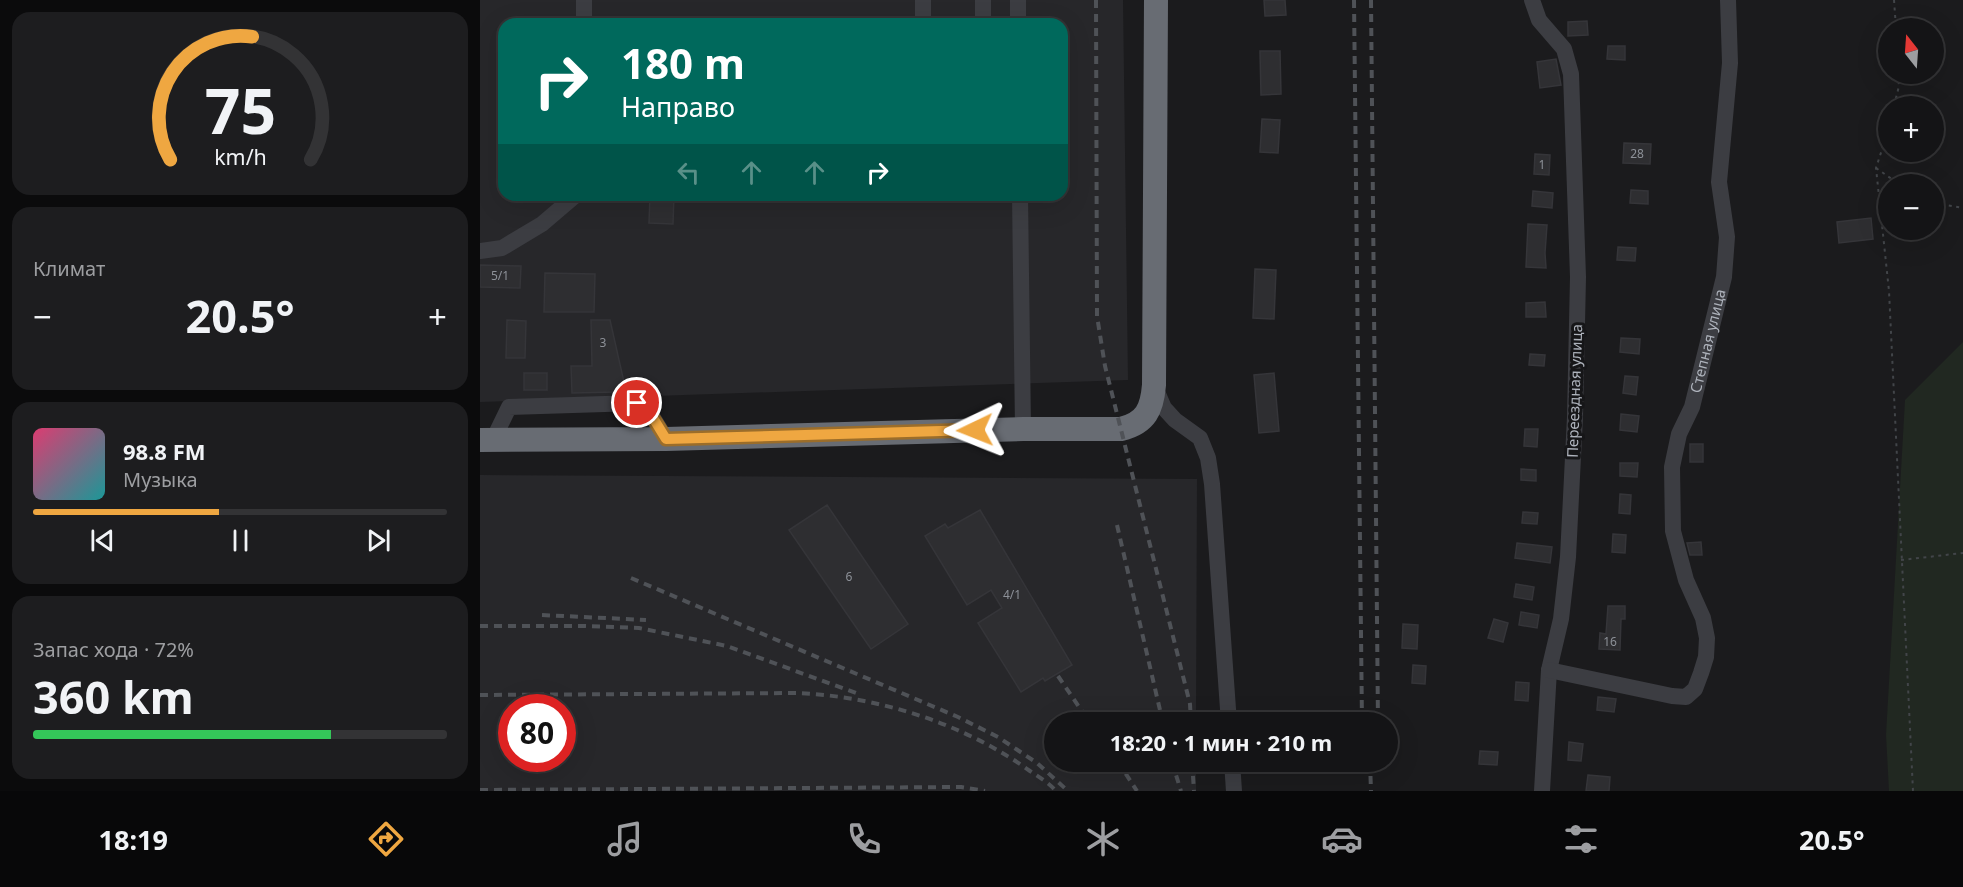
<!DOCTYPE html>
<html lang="ru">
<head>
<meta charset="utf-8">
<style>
	:root { --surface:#141416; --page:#1d1d1f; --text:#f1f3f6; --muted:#9d9ea1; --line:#333335; --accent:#efa741 }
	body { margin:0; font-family:"Noto Sans",sans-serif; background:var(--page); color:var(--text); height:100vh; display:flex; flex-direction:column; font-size:22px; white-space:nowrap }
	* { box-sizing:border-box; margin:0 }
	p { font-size:20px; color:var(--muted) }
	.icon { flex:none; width:33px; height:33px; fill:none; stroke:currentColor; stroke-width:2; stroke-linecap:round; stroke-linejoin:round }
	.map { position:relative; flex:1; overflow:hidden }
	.side { display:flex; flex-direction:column; gap:12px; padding:12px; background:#0b0b0c; width:480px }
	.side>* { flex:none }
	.top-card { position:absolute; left:18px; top:18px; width:570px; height:183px; border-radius:18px; box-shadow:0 6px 24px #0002,0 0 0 2px var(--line); background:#00695c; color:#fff; overflow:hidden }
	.needle { width:39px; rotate:343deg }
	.tools { position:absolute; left:1398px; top:18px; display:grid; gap:12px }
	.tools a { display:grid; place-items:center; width:66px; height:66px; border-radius:50%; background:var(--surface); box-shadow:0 6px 24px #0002,0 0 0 2px var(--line); font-size:30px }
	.speed { position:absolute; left:18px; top:694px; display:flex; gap:12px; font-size:30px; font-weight:700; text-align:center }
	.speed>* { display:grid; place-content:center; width:78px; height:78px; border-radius:50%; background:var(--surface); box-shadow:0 6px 24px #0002,0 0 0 2px var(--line); line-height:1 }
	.speed .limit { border:9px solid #d22; background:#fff; color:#111 }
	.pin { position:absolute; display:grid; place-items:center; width:51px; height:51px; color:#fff; margin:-26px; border:3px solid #fff; border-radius:50%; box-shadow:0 2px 6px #0007 }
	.me { position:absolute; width:66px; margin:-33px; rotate:268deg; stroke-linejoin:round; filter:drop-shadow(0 0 4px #0008) }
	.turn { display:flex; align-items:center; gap:21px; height:126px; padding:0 24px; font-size:27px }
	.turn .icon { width:78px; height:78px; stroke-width:2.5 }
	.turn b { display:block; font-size:42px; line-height:51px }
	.lanes { display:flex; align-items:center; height:57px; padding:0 24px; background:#0003; justify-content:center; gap:30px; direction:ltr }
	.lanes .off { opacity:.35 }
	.big { font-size:45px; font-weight:700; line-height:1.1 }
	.side .tile { flex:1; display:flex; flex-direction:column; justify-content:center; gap:9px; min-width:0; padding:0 21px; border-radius:18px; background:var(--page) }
	.side .dial { align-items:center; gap:0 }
	.dial svg { height:156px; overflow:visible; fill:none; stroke:var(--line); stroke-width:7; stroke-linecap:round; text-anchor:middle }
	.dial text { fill:var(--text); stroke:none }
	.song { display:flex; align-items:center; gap:18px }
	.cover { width:72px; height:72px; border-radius:9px; background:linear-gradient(135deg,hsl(340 70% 55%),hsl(180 70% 35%)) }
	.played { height:6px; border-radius:3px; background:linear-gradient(90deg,var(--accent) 45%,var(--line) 45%) }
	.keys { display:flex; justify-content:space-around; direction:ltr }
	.heat { display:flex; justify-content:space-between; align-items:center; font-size:33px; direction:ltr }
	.charge { height:9px; border-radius:4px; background:linear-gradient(90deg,#34c759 72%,var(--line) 0) }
	.trip { position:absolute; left:564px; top:712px; width:354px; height:60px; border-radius:30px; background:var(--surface); box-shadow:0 6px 24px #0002,0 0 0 2px var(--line); font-weight:700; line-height:60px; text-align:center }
	.menu { display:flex; height:96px; justify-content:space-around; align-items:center; background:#080809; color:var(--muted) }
	.menu .icon { width:42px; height:42px }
	.menu .current { color:var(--accent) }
	.menu b { font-size:27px; color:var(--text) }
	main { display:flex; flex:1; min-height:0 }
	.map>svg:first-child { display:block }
	.built { fill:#27272a; fill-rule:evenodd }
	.green { fill:#212821 }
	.building { fill:#2e2e31; stroke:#353539; stroke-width:1.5 }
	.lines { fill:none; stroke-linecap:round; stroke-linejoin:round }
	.path { stroke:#424549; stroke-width:2; stroke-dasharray:3 4.5; stroke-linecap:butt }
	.minor { stroke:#3c3d42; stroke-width:16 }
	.highway { stroke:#686c73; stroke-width:24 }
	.rail { stroke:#4f5257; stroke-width:4; stroke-dasharray:8 6; stroke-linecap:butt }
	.route-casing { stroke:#9b6d2a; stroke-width:15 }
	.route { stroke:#efa741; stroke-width:10 }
	.labels { text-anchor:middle; stroke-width:6; stroke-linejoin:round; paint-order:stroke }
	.number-label { font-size:12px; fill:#8d9198 }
	.street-label { font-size:15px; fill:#aeb3bc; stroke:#161618 }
</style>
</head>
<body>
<main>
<section class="side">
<div class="tile dial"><svg viewBox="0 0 100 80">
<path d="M14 69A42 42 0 1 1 86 69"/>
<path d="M14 69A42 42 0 0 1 56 6" stroke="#efa741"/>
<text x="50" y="56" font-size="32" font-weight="700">75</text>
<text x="50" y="72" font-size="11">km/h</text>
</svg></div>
<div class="tile"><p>Климат</p>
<div class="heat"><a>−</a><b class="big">20.5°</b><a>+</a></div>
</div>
<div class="tile">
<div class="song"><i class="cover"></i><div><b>98.8 FM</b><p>Музыка</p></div></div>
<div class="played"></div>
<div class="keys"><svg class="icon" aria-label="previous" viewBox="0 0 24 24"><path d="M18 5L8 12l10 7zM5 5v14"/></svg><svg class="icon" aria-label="pause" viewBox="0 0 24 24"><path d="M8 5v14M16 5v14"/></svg><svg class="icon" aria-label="next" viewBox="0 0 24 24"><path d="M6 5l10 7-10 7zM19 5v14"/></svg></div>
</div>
<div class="tile"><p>Запас хода · 72%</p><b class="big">360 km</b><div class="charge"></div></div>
</section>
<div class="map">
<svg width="1483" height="791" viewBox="0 0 1483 791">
	<rect width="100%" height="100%" fill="#1b1b1d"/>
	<g class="built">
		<path d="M0,0H643L648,380L0,402ZM24,24H582V195H24Z"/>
		<path d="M0,475L717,479L716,723H574V762H716V791H0ZM32,708H82V759H32Z"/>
	</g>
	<polygon class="green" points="1483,342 1483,791 1409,791 1406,735 1425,400"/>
	<g class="building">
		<polygon points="784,0 805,0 806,15 785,16"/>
		<polygon points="1107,21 1108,35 1088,36 1088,22"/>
		<polygon points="1128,46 1145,46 1145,60 1127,59"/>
		<polygon points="780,51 800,51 801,94 781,95"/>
		<polygon points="1076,59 1081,85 1060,88 1057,62"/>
		<polygon points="782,119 800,120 798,153 780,152"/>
		<polygon points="1144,143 1171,144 1170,164 1143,163"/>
		<polygon points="1055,154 1070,155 1069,175 1054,174"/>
		<polygon points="1151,190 1168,191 1168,204 1150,203"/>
		<polygon points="1053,191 1073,193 1072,208 1052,206"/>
		<polygon points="170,195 194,195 193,224 169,223"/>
		<polygon points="1391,218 1393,239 1359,243 1357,222"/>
		<polygon points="1048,224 1067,225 1065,253 1066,268 1046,267"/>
		<polygon points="1138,247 1156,248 1155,261 1137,260"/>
		<polygon points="0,265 41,266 40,288 0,287"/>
		<polygon points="775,269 796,270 794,319 773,318"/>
		<polygon points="65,273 115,274 114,312 64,312"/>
		<polygon points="1065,302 1066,317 1046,317 1046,303"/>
		<polygon points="27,320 46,321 45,358 26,358"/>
		<polygon points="111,320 130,320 144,382 137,392 92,393 91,366 112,366"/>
		<polygon points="1141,338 1160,339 1159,354 1140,352"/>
		<polygon points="1050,354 1065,355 1064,366 1049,365"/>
		<rect x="44" y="373" width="23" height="17"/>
		<polygon points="794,373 799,431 779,433 774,375"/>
		<polygon points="1145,376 1158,377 1156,395 1143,393"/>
		<polygon points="1141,414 1159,416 1157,432 1140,430"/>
		<polygon points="1045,429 1058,429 1057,447 1044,446"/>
		<rect x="1210" y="444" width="13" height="18"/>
		<polygon points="1140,463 1158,463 1157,477 1140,476"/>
		<polygon points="1041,469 1056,470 1056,481 1041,480"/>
		<polygon points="1140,494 1151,495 1150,514 1139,513"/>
		<polygon points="347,505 428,624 391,649 309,530"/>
		<polygon points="500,510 592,665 565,681 563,678 541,692 498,623 522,608 511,590 487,605 445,536 465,524 468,528"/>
		<polygon points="1043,512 1058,513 1057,524 1042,523"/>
		<polygon points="1133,534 1146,535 1145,553 1132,552"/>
		<polygon points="1221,542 1222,555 1210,555 1207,543"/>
		<polygon points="1037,543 1072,547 1070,563 1035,558"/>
		<polygon points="1036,584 1054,587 1052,600 1034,597"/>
		<polygon points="1128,606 1145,606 1145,619 1141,619 1140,650 1119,649 1120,633 1126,634"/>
		<polygon points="1041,612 1059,615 1057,628 1039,625"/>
		<polygon points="1014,619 1028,623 1023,642 1008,638"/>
		<polygon points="923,624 938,625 937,649 922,648"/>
		<polygon points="933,665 946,666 945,684 932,683"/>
		<polygon points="1036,682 1049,683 1048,701 1035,700"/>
		<polygon points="1118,697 1136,699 1134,712 1117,710"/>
		<polygon points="1089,742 1103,744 1101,761 1088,760"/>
		<polygon points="1000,751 1018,752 1017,765 999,764"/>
		<polygon points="1108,775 1130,777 1129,791 1106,791"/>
	</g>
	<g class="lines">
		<g class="path">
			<polyline points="1414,0 1416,28"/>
			<polyline points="1414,106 1419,86 1418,74"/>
			<polyline points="1408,131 1396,168 1409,291 1433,791"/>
			<polyline points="1396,168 1419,184"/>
			<polyline points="1454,203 1483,208"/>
			<polyline points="1421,560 1483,553"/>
		</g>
		<g class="minor">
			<polyline points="443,0 443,24"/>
			<polyline points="538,0 538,24"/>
			<polyline points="1052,0 1059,20 1084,49 1091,74 1098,277 1095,417 1088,557 1081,619 1069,670 1062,791"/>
			<polyline points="104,24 104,0"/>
			<polyline points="503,24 503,0"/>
			<polyline points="540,195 543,429"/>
			<polyline points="0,251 22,248 62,224 96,195"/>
			<polyline points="674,385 684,408 695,420 720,438 728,458 732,484 749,723"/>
			<polyline points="13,440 29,407 157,403 170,413 186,439"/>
			<path id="s1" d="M1069,670L1192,696L1206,697L1215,689L1221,673L1226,657L1227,638L1223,618L1206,580L1193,531L1192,467L1199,434L1212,407L1244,277L1247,237L1239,182L1250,63L1248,0"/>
			<polyline points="752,762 754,791"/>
		</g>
		<path class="highway" d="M0,440L186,439L543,429H641C666,423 672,409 674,385L676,0"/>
		<g class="rail">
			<polyline points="616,0 617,316 625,366 710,704 711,723"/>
			<polyline points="874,0 882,723"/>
			<polyline points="891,0 898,723"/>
			<polyline points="637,525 683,723"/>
			<polyline points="151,578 478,717 518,737 557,763 588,791"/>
			<polyline points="62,615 166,620"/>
			<polyline points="0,626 105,626 159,628 247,646 376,693"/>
			<polyline points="578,676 610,723"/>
			<path d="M0,695L316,693C397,696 483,723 550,771C559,777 569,783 576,791"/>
			<polyline points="638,762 657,791"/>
			<polyline points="692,762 701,791"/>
			<polyline points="712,762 714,791"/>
			<polyline points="890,762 891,791"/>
			<polyline points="0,790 481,787 505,791"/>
		</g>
	</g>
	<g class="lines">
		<defs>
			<polyline id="route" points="157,403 170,413 186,439 495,430"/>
		</defs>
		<use href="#route" class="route-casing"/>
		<use href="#route" class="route"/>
	</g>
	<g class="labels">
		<g class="number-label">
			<text x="1157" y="158">28</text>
			<text x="1062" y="169">1</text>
			<text x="20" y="280">5/1</text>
			<text x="123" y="347">3</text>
			<text x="369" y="581">6</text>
			<text x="532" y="599">4/1</text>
			<text x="1130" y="646">16</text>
		</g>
		<g class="street-label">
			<text dy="5" stroke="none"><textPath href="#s1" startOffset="513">Степная улица</textPath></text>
			<text transform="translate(1095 391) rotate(-88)" y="5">Переездная улица</text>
		</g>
	</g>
</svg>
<div class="tools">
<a><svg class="needle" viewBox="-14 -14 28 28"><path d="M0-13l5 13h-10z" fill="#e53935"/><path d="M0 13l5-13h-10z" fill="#9d9ea1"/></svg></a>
<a>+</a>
<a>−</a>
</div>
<div class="speed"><div class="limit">80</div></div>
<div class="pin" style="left:157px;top:403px;background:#d93025"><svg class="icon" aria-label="arrive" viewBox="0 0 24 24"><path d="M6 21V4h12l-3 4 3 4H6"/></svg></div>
<svg class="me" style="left:495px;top:430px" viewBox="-20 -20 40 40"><path d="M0-17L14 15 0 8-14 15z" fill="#efa741" stroke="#fff" stroke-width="4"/></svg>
<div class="trip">18:20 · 1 мин · 210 m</div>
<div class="top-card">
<div class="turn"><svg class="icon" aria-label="right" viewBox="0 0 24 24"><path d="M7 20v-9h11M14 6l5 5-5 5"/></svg><div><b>180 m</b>Направо</div></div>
<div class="lanes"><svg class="icon off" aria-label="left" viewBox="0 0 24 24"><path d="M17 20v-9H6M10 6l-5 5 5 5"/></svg><svg class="icon off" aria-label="ahead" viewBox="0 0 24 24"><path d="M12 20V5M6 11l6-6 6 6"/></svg><svg class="icon off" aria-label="ahead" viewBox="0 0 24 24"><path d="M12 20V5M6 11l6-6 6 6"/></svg><svg class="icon" aria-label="right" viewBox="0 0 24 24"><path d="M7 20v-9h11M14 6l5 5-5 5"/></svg></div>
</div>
</div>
</main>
<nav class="menu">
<b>18:19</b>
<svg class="icon current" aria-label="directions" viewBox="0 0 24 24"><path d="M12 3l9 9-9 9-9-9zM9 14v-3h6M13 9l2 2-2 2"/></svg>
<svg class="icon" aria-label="music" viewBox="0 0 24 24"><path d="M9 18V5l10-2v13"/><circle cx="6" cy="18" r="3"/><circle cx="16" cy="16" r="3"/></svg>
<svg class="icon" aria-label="phone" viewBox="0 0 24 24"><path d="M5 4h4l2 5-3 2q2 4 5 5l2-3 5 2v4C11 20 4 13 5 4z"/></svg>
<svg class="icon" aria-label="climate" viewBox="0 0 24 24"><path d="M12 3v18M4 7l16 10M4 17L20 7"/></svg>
<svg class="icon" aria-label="car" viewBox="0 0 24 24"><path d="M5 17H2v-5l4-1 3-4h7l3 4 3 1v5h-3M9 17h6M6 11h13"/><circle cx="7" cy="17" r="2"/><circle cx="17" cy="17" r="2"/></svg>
<svg class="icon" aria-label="filters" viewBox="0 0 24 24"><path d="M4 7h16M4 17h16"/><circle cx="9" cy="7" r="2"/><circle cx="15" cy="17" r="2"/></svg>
<b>20.5°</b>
</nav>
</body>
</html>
